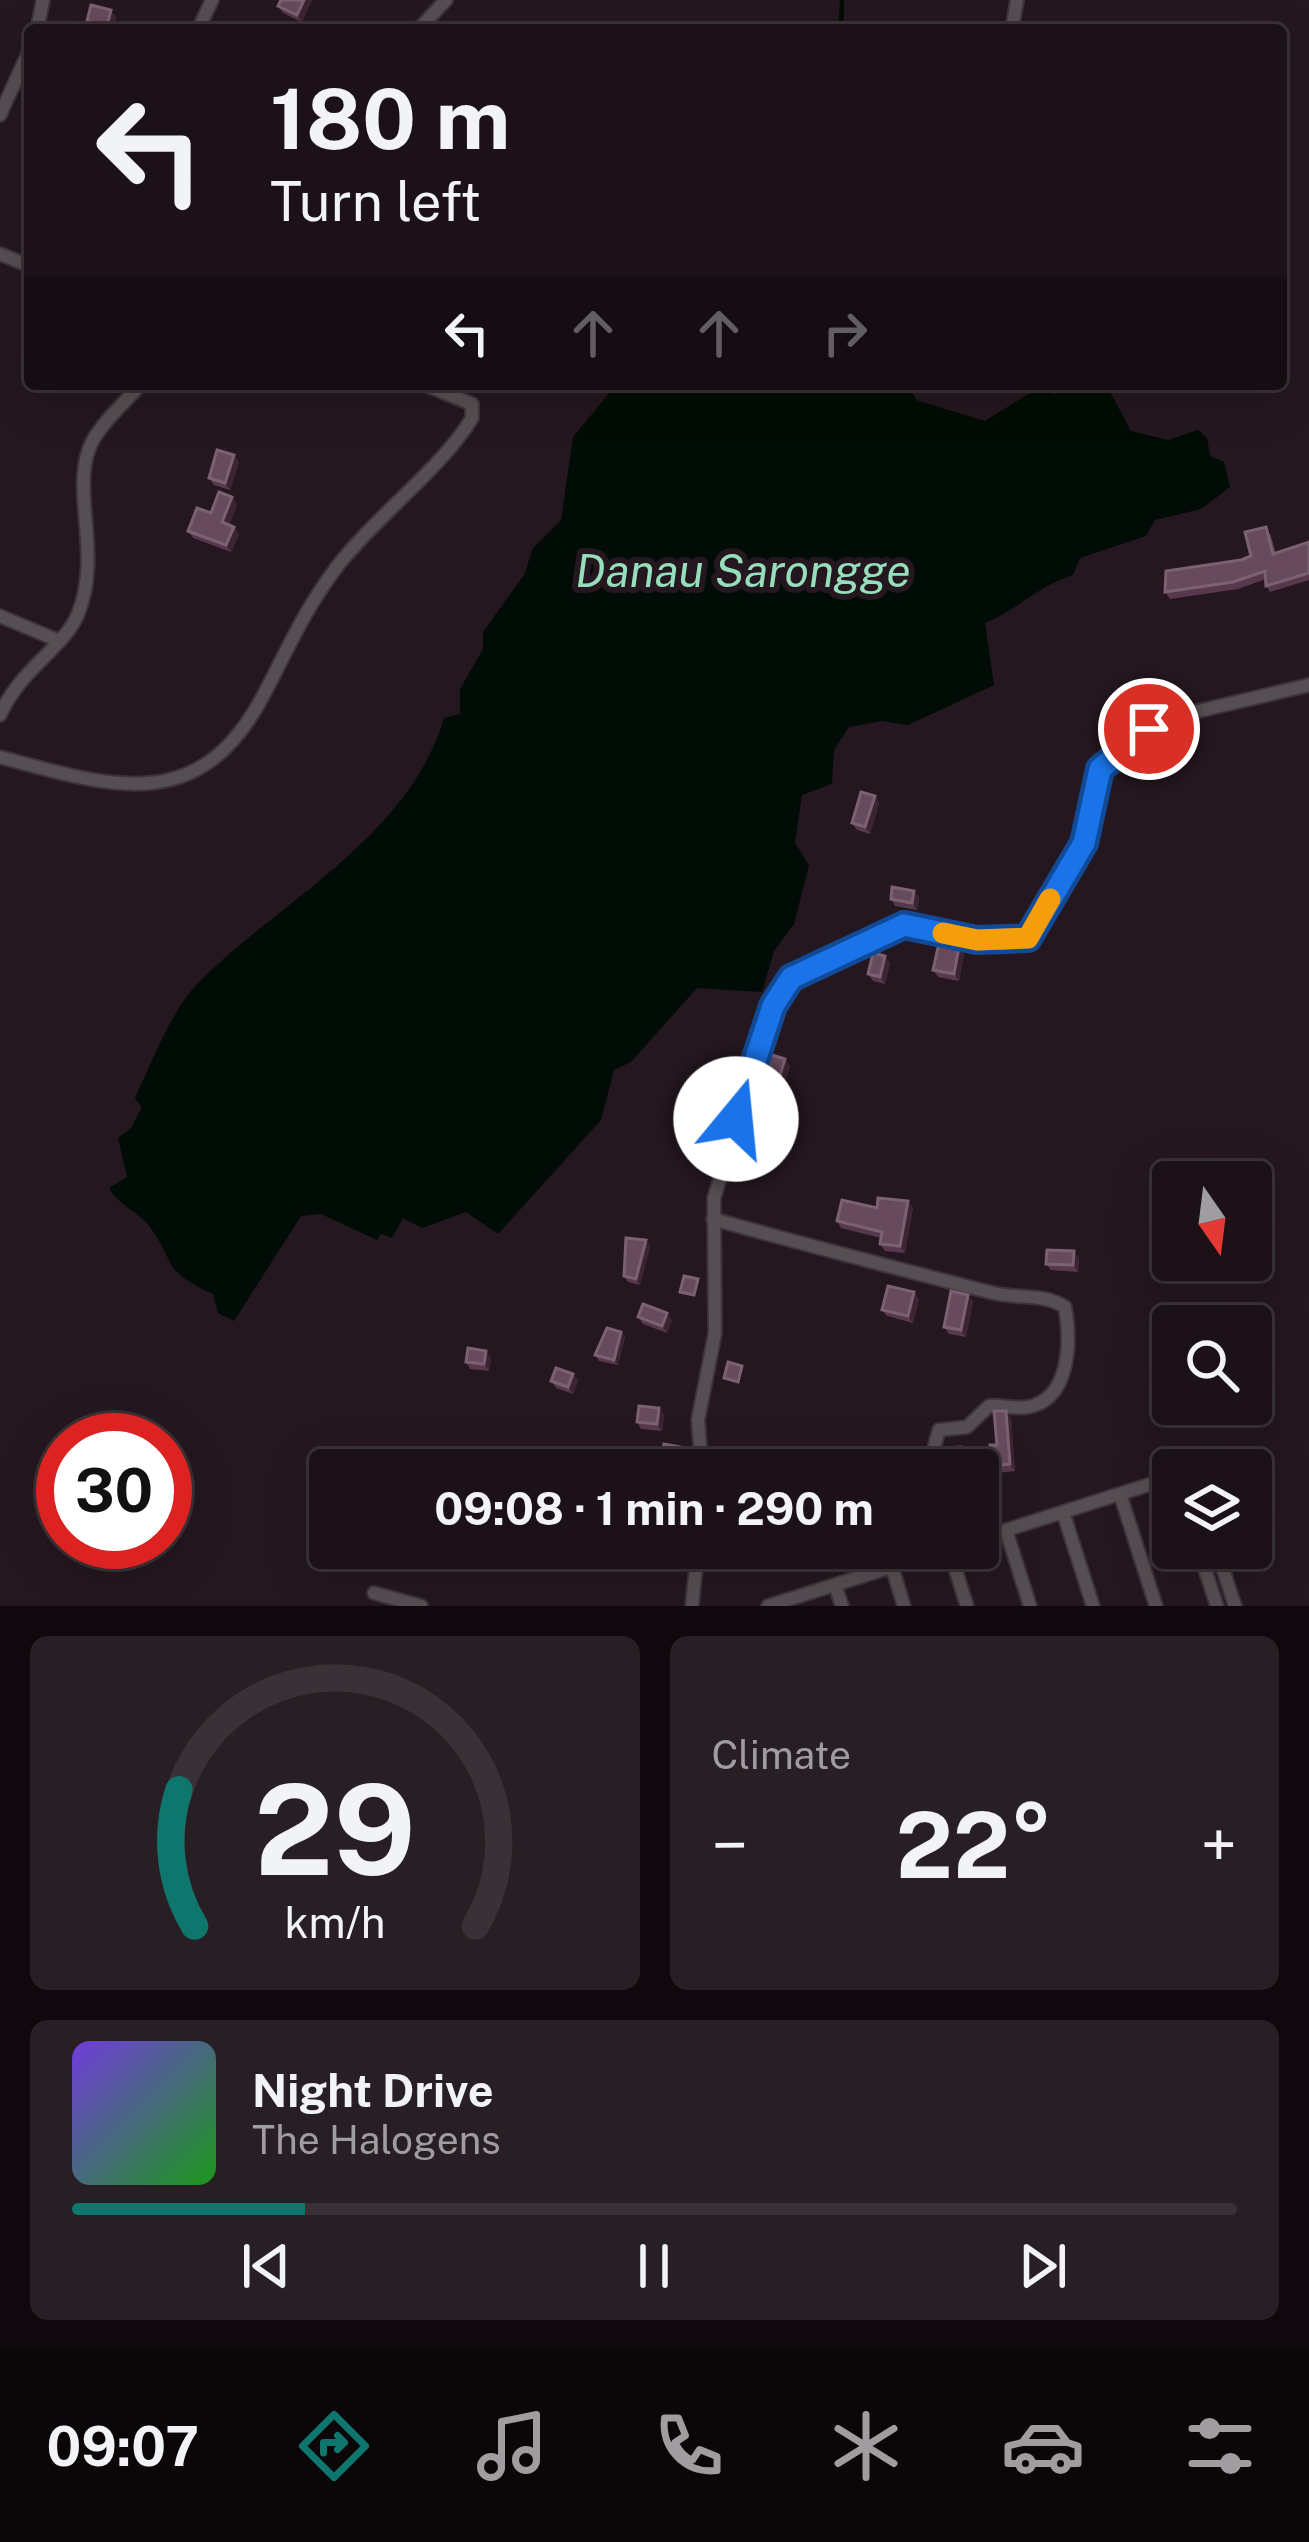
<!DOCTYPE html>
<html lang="en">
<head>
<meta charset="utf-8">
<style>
	:root { --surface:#1b1117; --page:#281f24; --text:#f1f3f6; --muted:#a09da1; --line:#393136; --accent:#0f766e }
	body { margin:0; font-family:"Public Sans",sans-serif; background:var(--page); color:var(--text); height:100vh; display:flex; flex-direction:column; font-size:45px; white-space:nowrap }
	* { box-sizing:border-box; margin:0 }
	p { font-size:39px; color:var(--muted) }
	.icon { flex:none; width:66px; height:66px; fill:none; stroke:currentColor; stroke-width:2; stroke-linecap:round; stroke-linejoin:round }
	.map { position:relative; height:1606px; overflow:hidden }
	.details { display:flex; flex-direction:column; gap:30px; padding:30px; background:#0f090d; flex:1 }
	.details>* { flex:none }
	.hud { position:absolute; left:24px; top:24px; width:1263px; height:366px; border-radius:12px; box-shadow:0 12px 48px #0002,0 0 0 3px var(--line); background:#1b1117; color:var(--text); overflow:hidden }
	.needle { width:78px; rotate:166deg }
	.controls { position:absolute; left:1152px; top:1161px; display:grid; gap:24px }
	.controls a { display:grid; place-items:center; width:120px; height:120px; border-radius:12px; background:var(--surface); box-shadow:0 12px 48px #0002,0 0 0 3px var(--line); font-size:60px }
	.speed { position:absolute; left:36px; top:1413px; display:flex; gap:24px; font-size:60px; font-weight:700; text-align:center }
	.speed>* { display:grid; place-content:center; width:156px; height:156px; border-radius:50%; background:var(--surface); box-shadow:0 12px 48px #0002,0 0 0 3px var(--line); line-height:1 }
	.speed .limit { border:18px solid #d22; background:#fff; color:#111 }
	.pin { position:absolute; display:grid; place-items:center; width:102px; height:102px; color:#fff; margin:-51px; border:6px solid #fff; border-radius:50%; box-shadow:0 3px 12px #0007 }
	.me { position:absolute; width:132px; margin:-66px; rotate:17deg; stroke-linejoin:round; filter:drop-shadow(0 0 9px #0008) }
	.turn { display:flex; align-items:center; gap:42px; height:252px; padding:0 48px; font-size:54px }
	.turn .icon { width:156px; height:156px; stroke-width:2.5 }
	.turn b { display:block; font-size:84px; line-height:102px }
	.lanes { display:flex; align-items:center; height:114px; padding:0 48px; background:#0003; justify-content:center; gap:60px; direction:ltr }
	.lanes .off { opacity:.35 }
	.big { font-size:90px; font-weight:700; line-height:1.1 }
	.details .card { flex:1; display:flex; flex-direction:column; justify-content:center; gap:18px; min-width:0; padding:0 42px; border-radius:18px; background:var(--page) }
	.details .dial { align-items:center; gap:0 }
	.dial svg { height:312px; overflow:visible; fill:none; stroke:var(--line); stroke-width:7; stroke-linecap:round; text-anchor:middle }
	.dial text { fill:var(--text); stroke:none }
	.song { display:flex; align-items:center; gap:36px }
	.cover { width:144px; height:144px; border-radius:18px; background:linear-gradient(135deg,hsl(260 70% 55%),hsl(120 70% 35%)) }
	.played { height:12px; border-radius:6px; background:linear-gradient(90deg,var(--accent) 20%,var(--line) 20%) }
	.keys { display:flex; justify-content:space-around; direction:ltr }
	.heat { display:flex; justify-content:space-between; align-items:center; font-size:66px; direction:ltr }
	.details .tiles { flex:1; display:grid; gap:30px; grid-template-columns:1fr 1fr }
	.card:last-child { grid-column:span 2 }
	.trip { position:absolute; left:309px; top:1449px; width:690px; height:120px; border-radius:12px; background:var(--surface); box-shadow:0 12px 48px #0002,0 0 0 3px var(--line); font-weight:700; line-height:120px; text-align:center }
	.menu { display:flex; height:192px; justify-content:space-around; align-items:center; background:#0b0709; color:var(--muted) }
	.menu .icon { width:84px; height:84px }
	.menu .current { color:var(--accent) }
	.menu b { font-size:54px; color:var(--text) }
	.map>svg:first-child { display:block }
	.water { fill:#000c05 }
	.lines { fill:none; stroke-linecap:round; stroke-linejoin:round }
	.stream { stroke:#000c05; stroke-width:4.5 }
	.minor-casing { stroke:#3f333a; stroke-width:16 }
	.minor { stroke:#554e52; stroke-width:12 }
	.wall { fill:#58384c }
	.shaded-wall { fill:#3d2433 }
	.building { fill:#674a5c; stroke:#7b6171; stroke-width:3 }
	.route-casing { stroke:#114b97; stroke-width:30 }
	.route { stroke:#1a73e8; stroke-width:21 }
	.slow { stroke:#f59e0b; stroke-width:21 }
	.labels { text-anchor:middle; stroke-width:12; stroke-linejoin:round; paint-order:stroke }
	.water-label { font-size:45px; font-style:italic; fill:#97dfbc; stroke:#24171f }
</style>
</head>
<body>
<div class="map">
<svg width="1309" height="1606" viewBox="0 0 1309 1606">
	<rect width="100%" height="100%" fill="#24171f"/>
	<path class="water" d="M617,384H909L916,400L985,421L1035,390L1056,394L1077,385L1109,390L1131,431L1168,440L1198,430L1207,438L1210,456L1224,462L1230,487L1201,509L1155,520L1146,536L1080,558L1073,575C1040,585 1017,610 985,623L994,685L908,725L882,721L849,727L834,750L832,784L802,795L795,843L809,865L794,924L774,951L762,992L697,988L631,1062L614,1070L601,1120L498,1234L466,1212L422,1228L403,1218L392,1238L381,1234L377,1240L321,1214L301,1216L234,1321L218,1313L213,1294C160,1269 179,1268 150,1227C138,1211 119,1206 109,1188L127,1177L118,1138L131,1128L142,1107L135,1098C154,1058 171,1009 203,978C284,899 410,835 444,718L460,714V689L483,649V632L524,575L533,548L561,520L573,437Z"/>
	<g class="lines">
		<polyline class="stream" points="841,30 842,0"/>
		<defs>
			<g id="minor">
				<polyline points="37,30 43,0"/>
				<polyline points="198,30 212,0"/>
				<polyline points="418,30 446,0"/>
				<polyline points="1012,30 1017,0"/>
				<polyline points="0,115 30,49"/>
				<polyline points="0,254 30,266"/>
				<polyline points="0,616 57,640"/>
				<path d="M0,715C20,669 64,648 78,614C102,555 72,494 89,449C97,426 125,403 141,384"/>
				<path d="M0,757C111,787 199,817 263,696C288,649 303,612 336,568C373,519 444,466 472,418V404L423,384"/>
				<path d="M713,1219C806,1245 899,1269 993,1293C1017,1299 1044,1293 1065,1307C1071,1340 1071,1399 1028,1407C1015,1409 1002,1405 989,1406L967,1427L939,1430L928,1470"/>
				<polyline points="702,1470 698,1420 715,1333 714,1198 782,986 905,925 977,940 1028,937 1084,843 1107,761 1149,729 1186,714 1309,685"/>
				<polyline points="1120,1494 1156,1606"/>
				<polyline points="1063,1512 1093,1606"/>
				<polyline points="1006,1530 1030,1606"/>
				<polyline points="978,1539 1173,1477"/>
				<polyline points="1198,1548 1217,1606"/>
				<polyline points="1216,1548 1235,1606"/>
				<polyline points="949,1549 967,1606"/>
				<polyline points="892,1567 904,1606"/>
				<polyline points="835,1585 842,1606"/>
				<polyline points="374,1593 421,1606"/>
				<polyline points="692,1606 698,1548"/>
				<polyline points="768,1606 951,1548"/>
			</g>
		</defs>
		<use href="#minor" class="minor-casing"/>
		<use href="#minor" class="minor"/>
	</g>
	<g class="wall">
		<polygon points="281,0 312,0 302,22 283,13 278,6"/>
		<polygon points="116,17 113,30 92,28 87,21"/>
		<polygon points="234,455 239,462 230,490 214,485 209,478"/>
		<polygon points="232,497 237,504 229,525 234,527 239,534 231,552 193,538 188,531"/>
		<polygon points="1270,533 1276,553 1309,542 1309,580 1270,592 1266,586 1266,579 1238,589 1170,599 1165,592 1251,556"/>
		<polygon points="879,803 870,834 857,830 852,823"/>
		<polygon points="914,891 919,898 917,910 895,906 891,899"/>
		<polygon points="964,954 959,981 938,977 933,970"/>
		<polygon points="890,963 885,984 873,981 868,974"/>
		<polygon points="790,1066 782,1092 765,1086 760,1079"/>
		<polygon points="877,1208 913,1208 905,1253 885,1251 880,1244 881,1238 841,1228 837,1221"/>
		<polygon points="646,1240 650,1246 640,1285 628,1282 624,1276"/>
		<polygon points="1079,1258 1078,1272 1051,1270 1046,1264"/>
		<polygon points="914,1292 919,1299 913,1323 887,1316 882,1310"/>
		<polygon points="968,1295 973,1302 966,1337 949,1334 944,1327"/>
		<polygon points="638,1317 672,1320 667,1333 643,1324"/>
		<polygon points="621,1332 625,1337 618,1365 599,1361 595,1355"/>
		<polygon points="491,1358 489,1371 470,1369 466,1362"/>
		<polygon points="573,1374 578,1381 573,1394 556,1388 551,1381"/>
		<polygon points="664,1415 662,1431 641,1429 637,1422"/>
		<polygon points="1011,1418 1015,1471 997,1473 992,1466 997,1445"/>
		<polygon points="989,1472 993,1479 996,1502 978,1504 978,1474"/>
	</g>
	<g class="shaded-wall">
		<polygon points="304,0 312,0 302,22 297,15"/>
		<polygon points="111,10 116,17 113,30 110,30 107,26"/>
		<polygon points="234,455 239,462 230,490 225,483"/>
		<polygon points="232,497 237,504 227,529 222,522"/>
		<polygon points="234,527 239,534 231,552 226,545"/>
		<polygon points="875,796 879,803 870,834 865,827"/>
		<polygon points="914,891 919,898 917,910 912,903"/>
		<polygon points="959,947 964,954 959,981 954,974"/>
		<polygon points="885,956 890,963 885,984 880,977"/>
		<polygon points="785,1059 790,1066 782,1092 777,1085"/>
		<polygon points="908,1201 913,1208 905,1253 900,1246"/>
		<polygon points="646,1240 650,1246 640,1285 636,1279"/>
		<polygon points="1074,1251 1079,1258 1078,1272 1073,1265"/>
		<polygon points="914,1292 919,1299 913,1323 908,1316"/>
		<polygon points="968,1295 973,1302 966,1337 961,1330"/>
		<polygon points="667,1313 672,1320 667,1333 662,1326"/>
		<polygon points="621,1332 625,1337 618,1365 614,1360"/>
		<polygon points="486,1351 491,1358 489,1371 484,1364"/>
		<polygon points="573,1374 578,1381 573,1394 568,1387"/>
		<polygon points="659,1408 664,1415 662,1431 657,1424"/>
		<polygon points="1006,1411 1011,1418 1015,1471 1010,1464"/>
		<polygon points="680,1447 685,1454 683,1470 676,1470"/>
		<polygon points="961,1447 965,1453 967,1470 963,1470"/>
		<polygon points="989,1472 993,1479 996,1502 991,1496"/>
	</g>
	<g class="building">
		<polygon points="281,0 304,0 297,15 278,6"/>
		<polygon points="91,5 111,10 107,26 87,21"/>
		<polygon points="217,450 234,455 225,483 209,478"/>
		<polygon points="219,492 232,497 222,522 234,527 226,545 188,531 197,508 211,513"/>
		<polygon points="1266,527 1273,554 1309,542 1309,573 1266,586 1265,571 1233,582 1165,592 1166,571 1241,560 1251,556 1245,532"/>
		<polygon points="861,792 875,796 865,827 852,823"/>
		<polygon points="892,887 914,891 912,903 891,899"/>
		<polygon points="939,943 959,947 954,974 933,970"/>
		<polygon points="873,953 885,956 880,977 868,974"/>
		<polygon points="769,1054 785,1059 777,1085 760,1079"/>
		<polygon points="878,1198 908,1201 900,1246 880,1244 882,1232 837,1221 842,1200 877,1208"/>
		<polygon points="626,1238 646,1240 636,1279 624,1276"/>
		<polygon points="1047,1250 1074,1251 1073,1265 1046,1264"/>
		<polygon points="684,1276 698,1279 694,1295 680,1292"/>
		<polygon points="888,1286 914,1292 908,1316 882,1310"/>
		<polygon points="951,1291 968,1295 961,1330 944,1327"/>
		<polygon points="643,1304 667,1313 662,1326 638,1317"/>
		<polygon points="607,1328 621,1332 614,1360 595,1355"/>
		<polygon points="468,1348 486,1351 484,1364 466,1362"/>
		<polygon points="728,1362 742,1366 738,1382 724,1378"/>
		<polygon points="556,1368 573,1374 568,1387 551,1381"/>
		<polygon points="639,1406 659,1408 657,1424 637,1422"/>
		<polygon points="994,1411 1006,1411 1010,1464 992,1466 990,1445 997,1445"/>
		<polygon points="664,1444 680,1447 676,1470 642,1470 644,1453 662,1455"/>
		<polygon points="961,1447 963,1470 947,1470 944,1448"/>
		<polygon points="989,1472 991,1496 978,1498 978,1474"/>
	</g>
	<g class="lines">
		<defs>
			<polyline id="route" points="736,1119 773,1006 791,978 904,925 977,940 1028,938 1084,843 1100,769 1149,729"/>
		</defs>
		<use href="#route" class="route-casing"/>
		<use href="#route" class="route"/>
		<polyline class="slow" points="943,933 977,940 1028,938 1050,899"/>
	</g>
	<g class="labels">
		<g class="water-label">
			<text x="743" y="587">Danau Sarongge</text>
		</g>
	</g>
</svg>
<div class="controls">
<a><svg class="needle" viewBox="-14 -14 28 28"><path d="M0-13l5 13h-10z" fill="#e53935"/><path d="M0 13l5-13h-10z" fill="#a09da1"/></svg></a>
<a><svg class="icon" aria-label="search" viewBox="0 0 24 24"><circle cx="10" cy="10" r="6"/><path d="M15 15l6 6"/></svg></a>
<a><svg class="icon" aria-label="layers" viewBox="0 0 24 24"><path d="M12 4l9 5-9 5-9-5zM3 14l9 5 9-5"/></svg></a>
</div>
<div class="speed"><div class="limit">30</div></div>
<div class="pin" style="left:1149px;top:729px;background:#d93025"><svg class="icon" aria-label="arrive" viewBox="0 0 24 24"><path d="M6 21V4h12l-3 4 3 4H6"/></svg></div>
<svg class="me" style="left:736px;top:1119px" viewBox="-20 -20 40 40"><circle r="19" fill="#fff"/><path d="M0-13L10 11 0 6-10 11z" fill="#1a73e8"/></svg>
<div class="trip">09:08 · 1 min · 290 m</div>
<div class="hud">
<div class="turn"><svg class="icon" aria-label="left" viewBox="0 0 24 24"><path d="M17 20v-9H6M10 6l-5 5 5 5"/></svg><div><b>180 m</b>Turn left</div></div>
<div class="lanes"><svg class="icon" aria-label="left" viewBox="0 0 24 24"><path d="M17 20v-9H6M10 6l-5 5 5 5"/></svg><svg class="icon off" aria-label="ahead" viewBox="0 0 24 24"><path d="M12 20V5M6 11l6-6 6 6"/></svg><svg class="icon off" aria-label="ahead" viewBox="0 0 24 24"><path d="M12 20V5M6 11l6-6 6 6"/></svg><svg class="icon off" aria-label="right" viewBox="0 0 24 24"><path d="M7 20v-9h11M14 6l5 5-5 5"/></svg></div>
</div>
</div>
<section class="details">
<div class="tiles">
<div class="card dial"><svg viewBox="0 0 100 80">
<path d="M14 69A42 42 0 1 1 86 69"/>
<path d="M14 69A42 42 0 0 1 10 34" stroke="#0f766e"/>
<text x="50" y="56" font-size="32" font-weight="700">29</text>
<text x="50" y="72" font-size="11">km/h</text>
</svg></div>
<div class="card"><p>Climate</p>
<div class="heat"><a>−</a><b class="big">22°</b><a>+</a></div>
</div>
<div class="card">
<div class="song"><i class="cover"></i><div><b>Night Drive</b><p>The Halogens</p></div></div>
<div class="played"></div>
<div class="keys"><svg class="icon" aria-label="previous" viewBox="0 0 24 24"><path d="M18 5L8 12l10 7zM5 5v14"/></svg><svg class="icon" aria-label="pause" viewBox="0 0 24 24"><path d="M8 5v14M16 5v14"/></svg><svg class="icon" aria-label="next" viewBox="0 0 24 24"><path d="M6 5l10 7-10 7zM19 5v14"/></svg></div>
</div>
</div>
</section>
<nav class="menu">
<b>09:07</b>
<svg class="icon current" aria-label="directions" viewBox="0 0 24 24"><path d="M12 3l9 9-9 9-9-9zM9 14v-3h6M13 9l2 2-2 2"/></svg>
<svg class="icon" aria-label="music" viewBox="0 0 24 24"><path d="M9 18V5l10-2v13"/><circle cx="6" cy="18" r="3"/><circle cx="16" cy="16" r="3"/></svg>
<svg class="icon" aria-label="phone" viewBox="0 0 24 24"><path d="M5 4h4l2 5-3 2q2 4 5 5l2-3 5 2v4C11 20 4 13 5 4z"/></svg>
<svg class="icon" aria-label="climate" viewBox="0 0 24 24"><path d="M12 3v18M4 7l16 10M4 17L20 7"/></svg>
<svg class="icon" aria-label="car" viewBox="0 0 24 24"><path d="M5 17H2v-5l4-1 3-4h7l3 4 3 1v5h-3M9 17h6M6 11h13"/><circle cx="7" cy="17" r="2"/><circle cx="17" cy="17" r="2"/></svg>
<svg class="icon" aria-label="filters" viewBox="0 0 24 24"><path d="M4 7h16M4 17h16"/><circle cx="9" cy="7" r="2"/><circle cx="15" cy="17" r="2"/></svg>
</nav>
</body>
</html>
